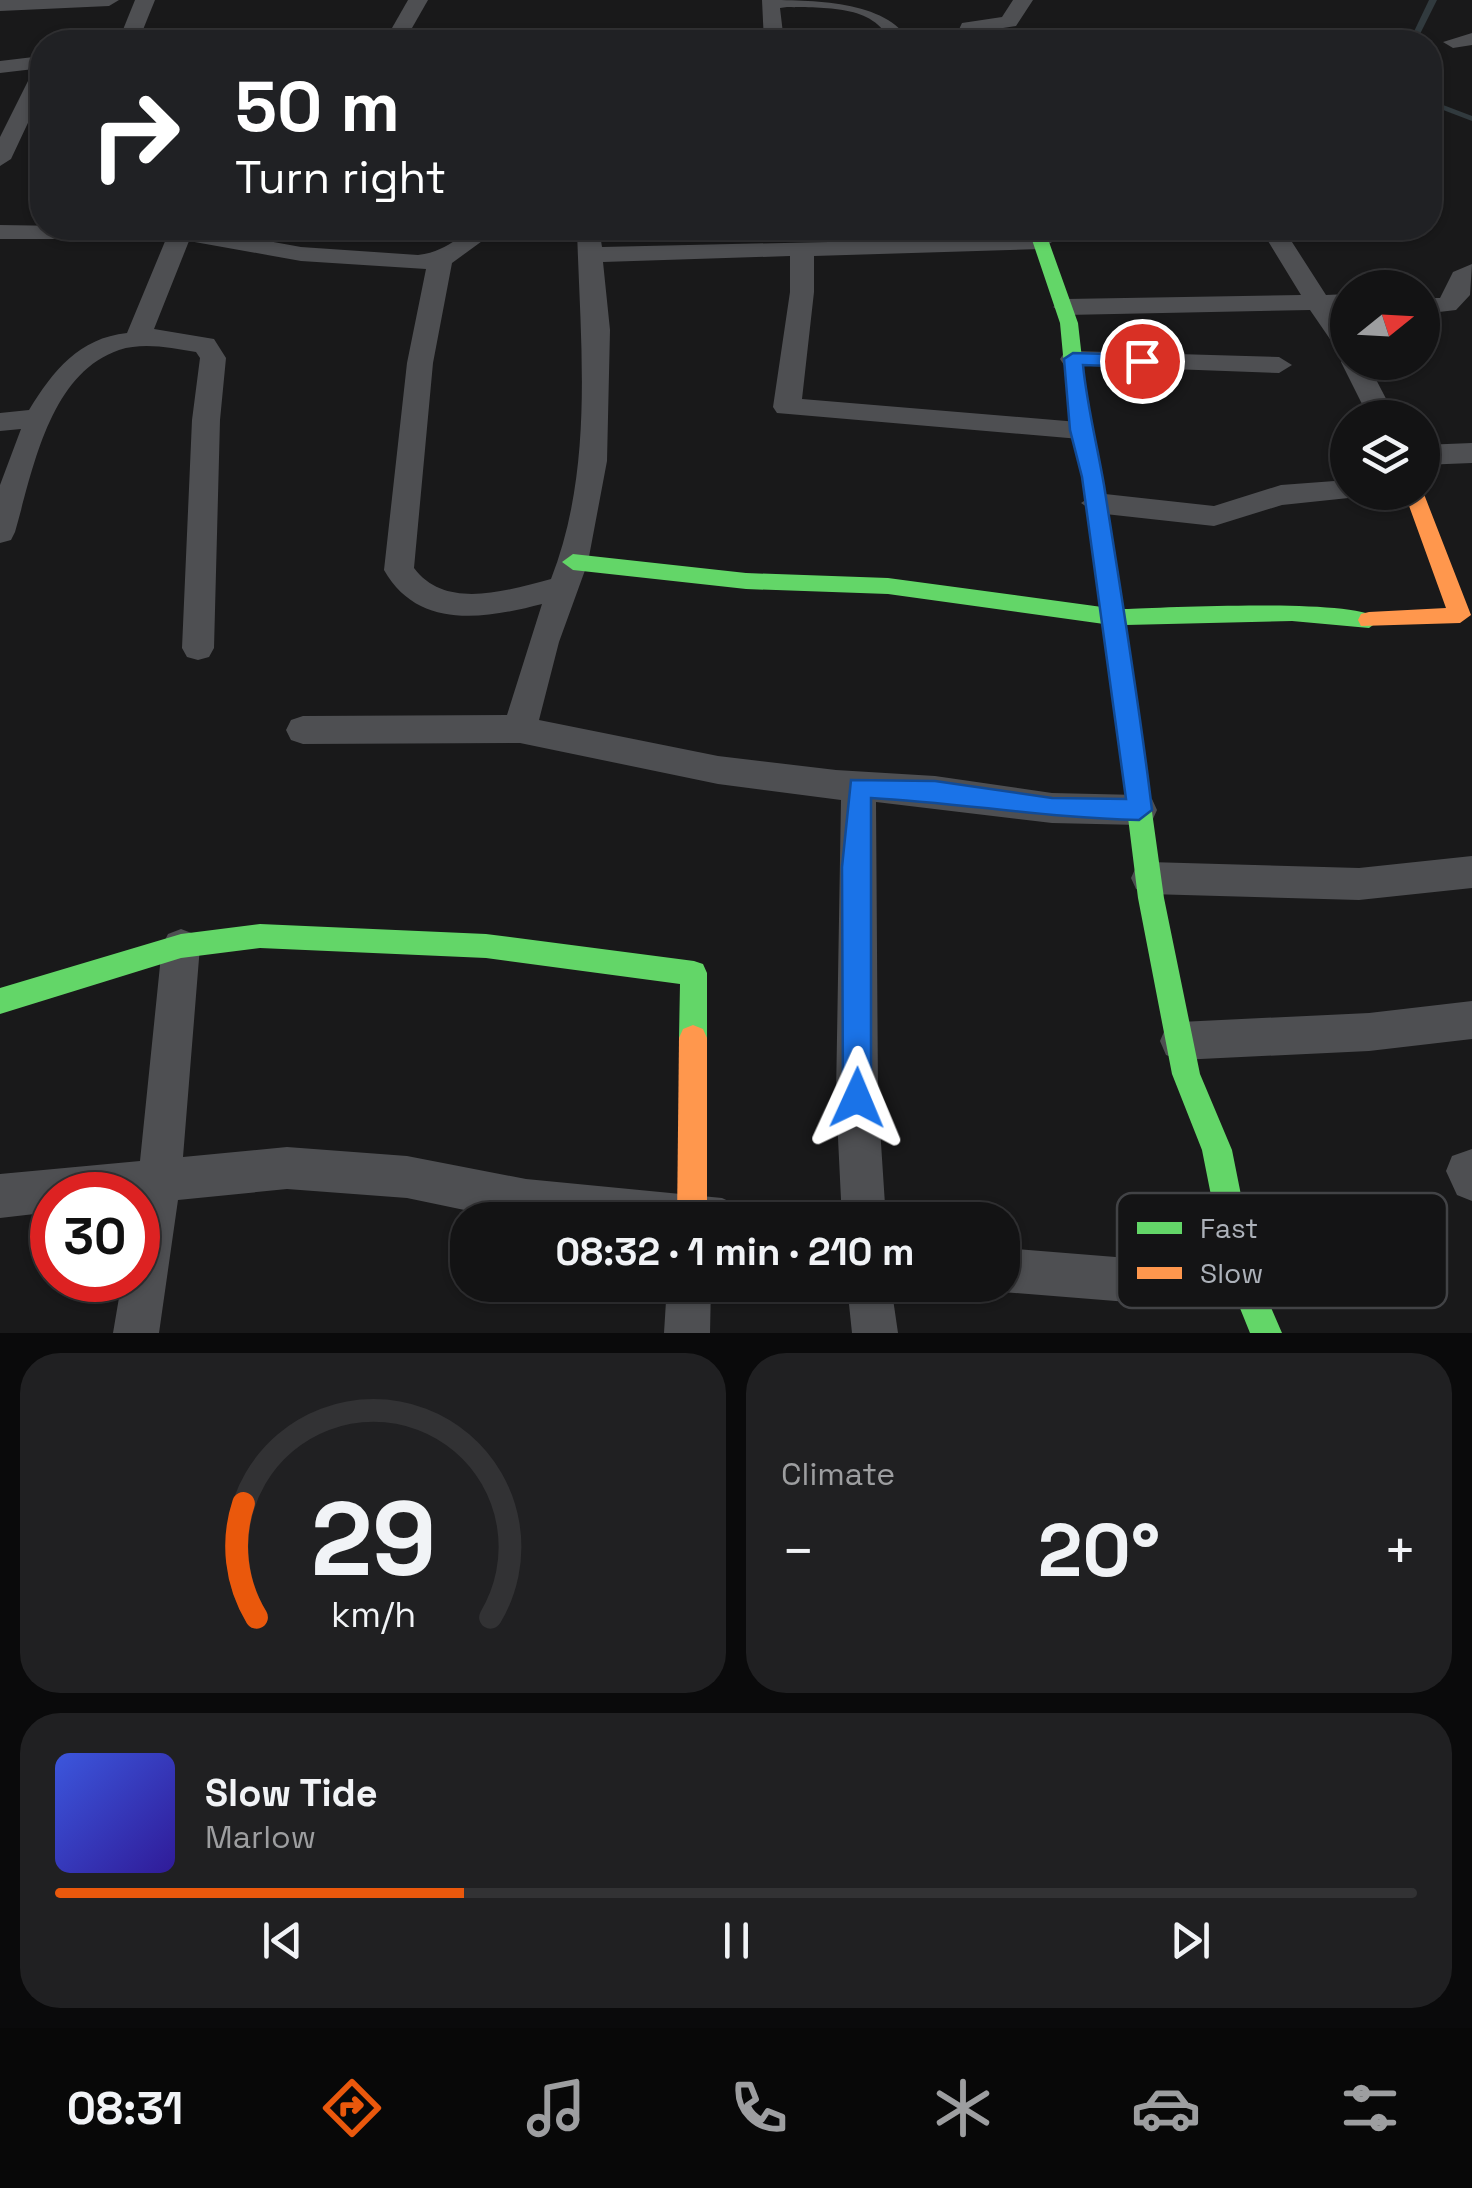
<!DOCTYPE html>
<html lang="en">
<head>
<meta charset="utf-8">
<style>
	:root { --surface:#131314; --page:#202022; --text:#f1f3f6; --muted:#9d9ea0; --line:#323234; --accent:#ea580c }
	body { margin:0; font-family:"Space Grotesk",sans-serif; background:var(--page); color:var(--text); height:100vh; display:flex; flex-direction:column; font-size:38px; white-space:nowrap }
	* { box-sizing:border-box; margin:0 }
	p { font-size:32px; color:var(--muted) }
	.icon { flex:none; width:55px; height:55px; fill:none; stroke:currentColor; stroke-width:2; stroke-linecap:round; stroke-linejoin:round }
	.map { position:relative; height:1333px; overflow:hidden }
	.sheet { display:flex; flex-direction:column; gap:20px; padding:20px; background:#0a0a0b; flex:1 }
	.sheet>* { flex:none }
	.banner { position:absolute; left:30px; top:30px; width:1412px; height:210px; border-radius:40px; box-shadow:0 2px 8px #0004,0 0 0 2px var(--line); background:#202124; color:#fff; overflow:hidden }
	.needle { width:65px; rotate:72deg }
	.fabs { position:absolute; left:1330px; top:270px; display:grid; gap:20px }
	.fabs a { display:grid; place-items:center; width:110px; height:110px; border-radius:50%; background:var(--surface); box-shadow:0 2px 8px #0004,0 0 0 2px var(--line); font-size:50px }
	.speed { position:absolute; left:30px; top:1172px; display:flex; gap:20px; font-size:50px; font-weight:700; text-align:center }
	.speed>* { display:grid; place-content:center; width:130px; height:130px; border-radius:50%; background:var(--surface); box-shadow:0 2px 8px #0004,0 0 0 2px var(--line); line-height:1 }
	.speed .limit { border:15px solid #d22; background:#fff; color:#111 }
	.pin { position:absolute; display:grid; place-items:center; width:85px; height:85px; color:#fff; margin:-42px; border:5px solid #fff; border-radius:50%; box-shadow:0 2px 10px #0007 }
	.me { position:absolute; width:110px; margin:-55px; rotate:1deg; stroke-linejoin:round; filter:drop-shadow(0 0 8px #0008) }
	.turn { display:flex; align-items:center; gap:35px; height:210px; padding:0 40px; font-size:45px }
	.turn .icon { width:130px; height:130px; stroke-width:2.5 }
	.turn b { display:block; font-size:70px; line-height:85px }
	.big { font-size:75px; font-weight:700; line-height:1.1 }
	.sheet .card { flex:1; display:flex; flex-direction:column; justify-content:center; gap:15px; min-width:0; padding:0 35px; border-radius:40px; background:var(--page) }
	.sheet .dial { align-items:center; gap:0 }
	.dial svg { height:260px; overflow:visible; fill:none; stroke:var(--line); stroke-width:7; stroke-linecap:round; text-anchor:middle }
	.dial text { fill:var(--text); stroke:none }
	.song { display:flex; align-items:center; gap:30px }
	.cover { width:120px; height:120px; border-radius:15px; background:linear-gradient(135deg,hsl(230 70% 55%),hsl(250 70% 35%)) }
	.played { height:10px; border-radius:5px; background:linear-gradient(90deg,var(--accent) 30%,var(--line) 30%) }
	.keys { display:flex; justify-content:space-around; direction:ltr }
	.heat { display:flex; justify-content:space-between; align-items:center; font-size:55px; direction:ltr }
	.sheet .tiles { flex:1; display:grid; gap:20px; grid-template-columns:1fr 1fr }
	.card:last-child { grid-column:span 2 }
	.trip { position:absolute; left:450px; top:1202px; width:570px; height:100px; border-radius:40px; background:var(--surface); box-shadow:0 2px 8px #0004,0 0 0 2px var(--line); font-weight:700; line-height:100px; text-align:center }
	.tabs { display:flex; height:160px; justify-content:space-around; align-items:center; background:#080808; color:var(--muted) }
	.tabs .icon { width:70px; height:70px }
	.tabs .selected { color:var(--accent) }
	.tabs b { font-size:45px; color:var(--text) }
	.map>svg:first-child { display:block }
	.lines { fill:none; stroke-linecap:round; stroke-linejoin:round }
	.stream { fill:#313a3e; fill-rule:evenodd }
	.street { fill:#4e4f52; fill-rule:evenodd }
	.fast { fill:#63d668; fill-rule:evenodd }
	.slow { fill:#ff974d; fill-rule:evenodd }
	.route { fill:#1a73e8; stroke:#114b97; stroke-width:2.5 }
	.key { fill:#141415; stroke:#424346; stroke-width:2.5 }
	.key-label { font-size:28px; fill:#acb1b9 }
</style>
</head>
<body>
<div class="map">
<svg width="1472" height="1333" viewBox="0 0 1472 1333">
	<rect width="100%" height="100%" fill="#19191a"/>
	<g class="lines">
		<g class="stream">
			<polygon points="1429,0 1437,0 1416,42 1409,42"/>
			<polygon points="1430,100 1472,116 1472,121 1430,105"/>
		</g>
		<g class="street">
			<polygon points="0,0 119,0 109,6 0,11"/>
			<polygon points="135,0 155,0 138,42 118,42"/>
			<polygon points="408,0 428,0 404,42 384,42"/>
			<path d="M762,0C811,0 887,0 910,42H890C875,4 823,8 787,7L780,8L784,42H764Z"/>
			<polygon points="1013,0 1033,0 1016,26 977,32 973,42 953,42 962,23 1002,17"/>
			<polygon points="1472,33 1472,45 1453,48 1443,42"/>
			<polygon points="42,56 42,93 11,159 0,166 0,137 34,69 0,73 0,61"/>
			<path d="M0,225L195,228L301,247L418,255C454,251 457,228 500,228L452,263L433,363L414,568C446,611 508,590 551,579C595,466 580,344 577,228H599L602,247L1048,237L1052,242L1040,249L814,256V292L802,399L1090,423L1094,430L1090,437L1080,439L777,413L773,407L790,292V256L603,262L610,330L607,461L588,562L559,642L539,720L718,756L836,770L935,776L1052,793L1139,795L1152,799L1157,810L1152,821L1139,825L1052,823L876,802L878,1097L886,1220H842L836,1097L841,800L718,784L520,743L303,744L291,740L286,730L291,720L303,716L507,715L542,604C484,619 418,630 384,570L407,363L426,269L301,261L189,241L154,329L214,339L226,358L220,420L214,648L209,657L198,660L187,657L182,648L192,420L200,358L196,352C171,348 144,342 119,350C49,374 33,470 15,532L11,540L0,543V485L21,429L0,431V413L29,410C53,371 79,338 127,333L166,239H0Z"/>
			<polygon points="1260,228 1283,228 1326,295 1348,294 1348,310 1335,310 1348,329 1348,362 1367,362 1396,418 1369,418 1341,362 1343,358 1310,310 1066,315 1053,307 1066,299 1301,295"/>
			<polygon points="1472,264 1470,295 1456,310 1422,314 1422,298 1440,298 1453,272"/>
			<polygon points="1073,351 1279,357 1292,365 1279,373 1064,365 1060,359 1064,353"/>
			<polygon points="1472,443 1472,463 1422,465 1422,445"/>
			<polygon points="1348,480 1348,492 1361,492 1358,497 1282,505 1214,526 1096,513 1081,503 1096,493 1214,506 1281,485"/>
			<polygon points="1472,856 1472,888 1359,900 1149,894 1136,889 1131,878 1136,867 1149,862 1359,868"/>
			<polygon points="181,929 194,934 200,946 183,1157 287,1147 407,1156 526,1179 722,1198 737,1205 744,1220 513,1220 407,1198 287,1189 178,1200 159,1333 113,1333 122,1280 138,1280 138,1195 52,1195 52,1212 0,1218 0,1174 140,1161 162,946 168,934"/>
			<polygon points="1472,1001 1472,1039 1369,1051 1180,1060 1166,1055 1160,1041 1166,1027 1180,1022 1369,1013"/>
			<polygon points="1472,1149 1472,1201 1457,1195 1446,1171 1452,1156"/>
			<polygon points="1002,1248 1128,1258 1242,1254 1258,1260 1264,1276 1258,1292 1242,1298 1128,1302 1002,1292 986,1285 1002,1285"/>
			<polygon points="667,1285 711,1285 710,1333 664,1333"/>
			<polygon points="847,1285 891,1285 898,1333 852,1333"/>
		</g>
		<g class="fast">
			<path d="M1028,228H1044L1078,323L1090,430L1102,477L1124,609C1162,608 1363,597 1380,620L1369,628L1292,621L1126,625L1164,898L1200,1074L1232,1150L1257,1275L1282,1333H1250L1227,1276L1202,1150L1172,1074L1138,898L1104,624L888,594L746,589L573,570L562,562L573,554L746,573L888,578L1102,607L1082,477L1070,430L1060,323Z"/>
			<polygon points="260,924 486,934 694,961 703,964 707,973 707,1038 703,1047 693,1051 683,1047 679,1038 680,984 486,958 260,948 181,958 0,1014 0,988 181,934"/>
		</g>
		<g class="slow">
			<polygon points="1422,489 1471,615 1460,623 1361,626 1358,620 1361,614 1369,612 1446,608 1404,492 1422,492"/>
			<polygon points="693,1025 703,1029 707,1038 707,1220 677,1220 679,1038 683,1029"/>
		</g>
	</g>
	<path class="route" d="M1073,353L1142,355L1151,361L1142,367L1083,365C1087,406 1097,444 1104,485C1121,593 1139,701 1152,810L1139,820C1049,818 961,803 871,798V1098L867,1108L857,1112L847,1108L843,1098L842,867L851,780L935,781L1052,798L1126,799L1082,477L1070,430L1064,359Z"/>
	<rect x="1117" y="1193" width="330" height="115" rx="15" class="key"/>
	<rect x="1137" y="1222" width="45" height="12" fill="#63d668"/>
	<rect x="1137" y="1267" width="45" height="12" fill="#ff974d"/>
	<g class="key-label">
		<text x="1200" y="1238">Fast</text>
		<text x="1200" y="1283">Slow</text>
	</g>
</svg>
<div class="fabs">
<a><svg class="needle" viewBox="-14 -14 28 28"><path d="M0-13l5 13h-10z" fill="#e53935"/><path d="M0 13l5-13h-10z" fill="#9d9ea0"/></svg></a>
<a><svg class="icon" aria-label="layers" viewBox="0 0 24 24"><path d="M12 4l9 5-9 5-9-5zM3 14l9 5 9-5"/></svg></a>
</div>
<div class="speed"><div class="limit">30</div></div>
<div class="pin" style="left:1142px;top:361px;background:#d93025"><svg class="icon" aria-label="arrive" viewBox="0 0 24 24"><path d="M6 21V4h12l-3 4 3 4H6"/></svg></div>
<svg class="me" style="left:857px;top:1098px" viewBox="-20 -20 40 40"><path d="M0-17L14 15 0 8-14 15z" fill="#1a73e8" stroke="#fff" stroke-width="4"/></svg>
<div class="trip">08:32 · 1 min · 210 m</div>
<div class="banner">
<div class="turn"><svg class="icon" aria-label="right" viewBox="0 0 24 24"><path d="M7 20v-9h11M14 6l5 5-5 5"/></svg><div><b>50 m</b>Turn right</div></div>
</div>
</div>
<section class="sheet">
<div class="tiles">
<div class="card dial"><svg viewBox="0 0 100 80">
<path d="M14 69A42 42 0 1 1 86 69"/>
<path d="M14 69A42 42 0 0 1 10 34" stroke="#ea580c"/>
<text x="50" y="56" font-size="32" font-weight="700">29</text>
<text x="50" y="72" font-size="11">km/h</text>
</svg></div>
<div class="card"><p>Climate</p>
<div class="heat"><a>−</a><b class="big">20°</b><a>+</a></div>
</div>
<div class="card">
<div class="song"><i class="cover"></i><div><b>Slow Tide</b><p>Marlow</p></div></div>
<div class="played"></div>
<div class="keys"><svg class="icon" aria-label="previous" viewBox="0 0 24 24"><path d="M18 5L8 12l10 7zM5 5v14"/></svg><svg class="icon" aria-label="pause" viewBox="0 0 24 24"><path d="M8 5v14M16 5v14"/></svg><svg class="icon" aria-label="next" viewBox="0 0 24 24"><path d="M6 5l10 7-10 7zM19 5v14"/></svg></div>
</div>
</div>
</section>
<nav class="tabs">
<b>08:31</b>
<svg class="icon selected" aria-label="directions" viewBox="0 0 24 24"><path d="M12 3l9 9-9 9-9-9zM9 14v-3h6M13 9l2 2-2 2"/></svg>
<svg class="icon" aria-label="music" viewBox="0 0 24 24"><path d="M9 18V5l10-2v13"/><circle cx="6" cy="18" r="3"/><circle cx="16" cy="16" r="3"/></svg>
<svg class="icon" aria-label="phone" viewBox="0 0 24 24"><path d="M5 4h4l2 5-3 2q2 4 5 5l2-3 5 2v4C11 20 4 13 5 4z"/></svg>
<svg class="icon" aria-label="climate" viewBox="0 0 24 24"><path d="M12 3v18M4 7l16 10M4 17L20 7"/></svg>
<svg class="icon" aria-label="car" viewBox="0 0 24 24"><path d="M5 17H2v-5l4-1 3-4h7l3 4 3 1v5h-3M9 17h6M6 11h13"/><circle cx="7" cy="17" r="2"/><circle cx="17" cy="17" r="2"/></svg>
<svg class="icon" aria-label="filters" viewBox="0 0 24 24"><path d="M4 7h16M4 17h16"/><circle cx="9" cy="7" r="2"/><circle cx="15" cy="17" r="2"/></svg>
</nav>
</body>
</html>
